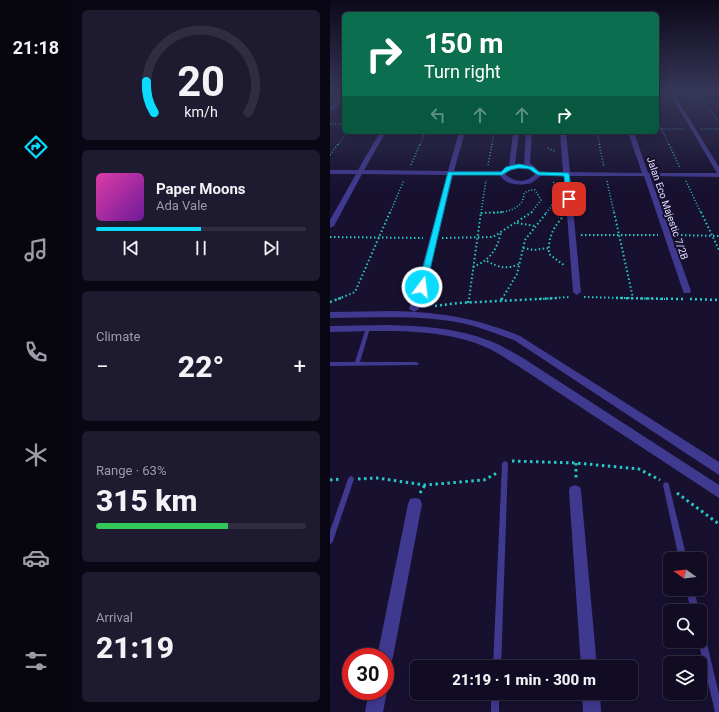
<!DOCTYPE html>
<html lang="en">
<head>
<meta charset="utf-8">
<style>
	:root { --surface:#110c23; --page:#1e1a30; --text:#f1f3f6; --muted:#9c9ba6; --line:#302c41; --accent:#0adbff }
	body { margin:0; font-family:Roboto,sans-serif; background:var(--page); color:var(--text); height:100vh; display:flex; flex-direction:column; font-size:15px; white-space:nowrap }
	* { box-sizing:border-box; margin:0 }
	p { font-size:13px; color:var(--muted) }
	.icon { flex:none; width:22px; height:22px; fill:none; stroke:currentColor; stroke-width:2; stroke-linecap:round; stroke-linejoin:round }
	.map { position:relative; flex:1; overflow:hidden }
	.side { display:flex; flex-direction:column; gap:10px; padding:10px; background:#090713; width:258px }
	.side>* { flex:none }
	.banner { position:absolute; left:12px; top:12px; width:317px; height:122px; border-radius:6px; box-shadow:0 2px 10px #0003,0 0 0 1px var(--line); background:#0b6e4f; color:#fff; overflow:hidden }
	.needle { width:26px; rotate:284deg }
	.tools { position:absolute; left:333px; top:552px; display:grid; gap:8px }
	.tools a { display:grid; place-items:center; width:44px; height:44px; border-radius:6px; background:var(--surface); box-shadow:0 2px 10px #0003,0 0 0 1px var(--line); font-size:20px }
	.speed { position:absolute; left:12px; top:648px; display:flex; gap:8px; font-size:20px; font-weight:700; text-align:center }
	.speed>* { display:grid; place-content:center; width:52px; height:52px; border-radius:50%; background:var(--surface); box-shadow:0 2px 10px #0003,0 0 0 1px var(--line); line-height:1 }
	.speed .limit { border:6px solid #d22; background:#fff; color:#111 }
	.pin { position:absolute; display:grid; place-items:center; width:34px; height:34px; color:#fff; margin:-17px; border-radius:8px; box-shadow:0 2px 6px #0006 }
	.me { position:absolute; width:44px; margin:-22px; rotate:15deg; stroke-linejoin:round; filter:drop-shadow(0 0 3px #0008) }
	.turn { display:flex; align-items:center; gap:14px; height:84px; padding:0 16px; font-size:18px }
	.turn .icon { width:52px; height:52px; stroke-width:2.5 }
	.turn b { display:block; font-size:28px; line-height:34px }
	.lanes { display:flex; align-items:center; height:38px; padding:0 16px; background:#0003; justify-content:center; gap:20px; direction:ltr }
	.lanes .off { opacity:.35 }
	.big { font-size:30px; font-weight:800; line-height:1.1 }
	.side .widget { flex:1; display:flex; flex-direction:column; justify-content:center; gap:6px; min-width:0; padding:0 14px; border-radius:6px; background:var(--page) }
	.side .dial { align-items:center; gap:0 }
	.dial svg { height:104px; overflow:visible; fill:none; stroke:var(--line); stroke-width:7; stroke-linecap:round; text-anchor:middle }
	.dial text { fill:var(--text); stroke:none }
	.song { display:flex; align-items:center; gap:12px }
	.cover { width:48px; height:48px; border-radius:6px; background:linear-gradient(135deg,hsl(320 70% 55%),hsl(280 70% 35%)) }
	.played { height:4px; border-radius:2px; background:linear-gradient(90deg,var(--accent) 50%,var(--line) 50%) }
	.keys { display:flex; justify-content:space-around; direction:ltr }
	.heat { display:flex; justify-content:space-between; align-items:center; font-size:22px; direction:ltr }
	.charge { height:6px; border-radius:3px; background:linear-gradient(90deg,#34c759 63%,var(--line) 0) }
	.trip { position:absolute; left:80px; top:660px; width:228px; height:40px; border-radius:6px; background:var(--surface); box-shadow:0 2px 10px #0003,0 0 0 1px var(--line); font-weight:800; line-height:40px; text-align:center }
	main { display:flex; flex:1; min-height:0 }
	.tab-bar { display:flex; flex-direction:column; width:72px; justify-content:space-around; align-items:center; background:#07050e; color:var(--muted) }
	.tab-bar .icon { width:28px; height:28px }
	.tab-bar .active { color:var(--accent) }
	.tab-bar b { font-size:18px; color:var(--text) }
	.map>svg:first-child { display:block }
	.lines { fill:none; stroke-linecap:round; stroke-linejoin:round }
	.path-far4 { stroke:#29c7c5; stroke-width:1; stroke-dasharray:1 1.5; stroke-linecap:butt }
	.path-far3 { stroke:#29c7c5; stroke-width:1.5; stroke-dasharray:1 2; stroke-linecap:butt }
	.path-far2 { stroke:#29c7c5; stroke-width:2; stroke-dasharray:1.5 2.5; stroke-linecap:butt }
	.path-far1 { stroke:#29c7c5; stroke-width:2.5; stroke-dasharray:2 3; stroke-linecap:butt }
	.path { stroke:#29c7c5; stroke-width:3; stroke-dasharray:2.5 3.5; stroke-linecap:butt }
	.service { fill:#403990; fill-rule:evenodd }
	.minor { fill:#403990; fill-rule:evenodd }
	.tertiary { fill:#403990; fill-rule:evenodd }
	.route { fill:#0adbff; stroke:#068ea6 }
	.labels { text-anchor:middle; stroke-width:4; stroke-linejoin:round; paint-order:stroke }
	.far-street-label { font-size:10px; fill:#e3deff; stroke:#17102f }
</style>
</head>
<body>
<main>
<nav class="tab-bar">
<b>21:18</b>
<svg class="icon active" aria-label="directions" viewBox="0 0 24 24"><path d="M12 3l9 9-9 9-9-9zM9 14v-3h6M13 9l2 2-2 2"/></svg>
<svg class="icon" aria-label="music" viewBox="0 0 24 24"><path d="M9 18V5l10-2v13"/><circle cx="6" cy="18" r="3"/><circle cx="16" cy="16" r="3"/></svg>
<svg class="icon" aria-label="phone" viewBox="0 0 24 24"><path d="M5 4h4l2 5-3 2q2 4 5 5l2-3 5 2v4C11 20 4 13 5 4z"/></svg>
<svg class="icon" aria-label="climate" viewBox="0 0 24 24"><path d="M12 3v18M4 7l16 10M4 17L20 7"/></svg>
<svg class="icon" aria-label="car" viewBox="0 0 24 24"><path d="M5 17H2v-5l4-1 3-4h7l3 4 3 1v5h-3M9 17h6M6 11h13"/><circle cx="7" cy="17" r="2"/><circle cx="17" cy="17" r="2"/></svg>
<svg class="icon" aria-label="filters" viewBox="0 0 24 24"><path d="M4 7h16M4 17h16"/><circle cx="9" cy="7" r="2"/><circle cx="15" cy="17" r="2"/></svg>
</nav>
<section class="side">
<div class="widget dial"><svg viewBox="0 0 100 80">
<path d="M14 69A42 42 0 1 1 86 69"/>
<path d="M14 69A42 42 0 0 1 8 45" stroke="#0adbff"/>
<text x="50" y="56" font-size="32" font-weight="700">20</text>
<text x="50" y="72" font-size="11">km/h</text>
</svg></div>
<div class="widget">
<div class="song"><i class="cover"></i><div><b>Paper Moons</b><p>Ada Vale</p></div></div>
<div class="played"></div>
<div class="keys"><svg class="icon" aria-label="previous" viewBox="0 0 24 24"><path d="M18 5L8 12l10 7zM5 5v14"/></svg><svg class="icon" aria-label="pause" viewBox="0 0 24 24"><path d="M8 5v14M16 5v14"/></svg><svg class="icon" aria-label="next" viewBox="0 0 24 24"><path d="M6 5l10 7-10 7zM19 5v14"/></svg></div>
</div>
<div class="widget"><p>Climate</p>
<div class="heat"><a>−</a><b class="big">22°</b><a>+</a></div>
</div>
<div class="widget"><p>Range · 63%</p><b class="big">315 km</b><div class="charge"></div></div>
<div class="widget"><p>Arrival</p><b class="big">21:19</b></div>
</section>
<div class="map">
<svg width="389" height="712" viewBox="0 0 389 712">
	<rect width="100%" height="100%" fill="#17102f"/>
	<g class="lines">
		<g class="path-far4">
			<polyline points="327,93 340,93"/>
			<polyline points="349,93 376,94"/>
			<polyline points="327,96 338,97"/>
			<polyline points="353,97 378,97"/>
			<polyline points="370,97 389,122"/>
			<polyline points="327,119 339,145"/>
			<polyline points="0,124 14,124"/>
			<polyline points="327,129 354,129"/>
			<polyline points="371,129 389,129"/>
			<polyline points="267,132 270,145"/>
			<polyline points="8,145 17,132"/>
			<polyline points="90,145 95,132"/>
			<polyline points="162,145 164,132"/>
		</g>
		<g class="path-far3">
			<polyline points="269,144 274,167"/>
			<polyline points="339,144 350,168"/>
			<polyline points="218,148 226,152"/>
			<polyline points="0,155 8,144"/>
			<polyline points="81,165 90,144"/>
			<polyline points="158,165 162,144"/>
			<polyline points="277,181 284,213"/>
			<polyline points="356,181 371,213"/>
			<polyline points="60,213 74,180"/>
			<polyline points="151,213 156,180"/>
			<path d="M164,213C177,212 194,209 194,193L200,190H205L211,200L201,213"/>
			<path d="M216,213C227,200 227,196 223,180"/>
		</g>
		<g class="path-far2">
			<polyline points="284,212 303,298"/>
			<polyline points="371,212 389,250"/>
			<polyline points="151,213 174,212"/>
			<path d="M232,218C222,229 218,239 219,254L235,266"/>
			<polyline points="187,223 205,226"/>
			<polyline points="251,235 328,235"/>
			<polyline points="347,235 389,236"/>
			<polyline points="0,237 93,238"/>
			<polyline points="112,238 163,237 202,212"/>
			<polyline points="193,248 204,250 218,248"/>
			<path d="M157,261C169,268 178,270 191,263"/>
			<path d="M143,267C160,260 167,250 171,232"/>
			<polyline points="254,297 335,299"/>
			<polyline points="8,299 25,292 60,212"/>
			<polyline points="139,299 151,212"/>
			<polyline points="172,299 187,274 195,240 217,212"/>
			<polyline points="209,299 240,297"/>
		</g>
		<g class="path-far1">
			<polyline points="286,298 353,299"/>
			<polyline points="360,299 389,300"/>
			<polyline points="171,300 172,298"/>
			<polyline points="0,302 11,298"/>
			<polyline points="138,303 139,298"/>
			<polyline points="105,306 128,303 228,298"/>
		</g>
		<g class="path">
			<polyline points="182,461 246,463 309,469 330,480"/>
			<polyline points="246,463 246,481"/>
			<polyline points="28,479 47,478 95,485 154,480 167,473"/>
			<polyline points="0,480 11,479"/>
			<polyline points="90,493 95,485"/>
			<polyline points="347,493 389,524"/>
		</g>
		<g class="service">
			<polygon points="38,326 40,328 30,362 86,362 88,363 89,364 88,365 0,366 0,362 25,362 36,328"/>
			<polygon points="175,461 177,462 178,464 171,667 163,667 172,464 173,462"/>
			<polygon points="21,476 23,477 24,479 3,541 2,543 0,544 0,531 18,479 19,477"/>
			<polygon points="336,482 338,483 339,485 357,559 349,559 333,485 334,483"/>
			<polygon points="356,589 364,589 369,611 361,611"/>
			<polygon points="370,627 373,628 374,631 389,694 389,712 385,712 368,641 370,641"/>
			<rect x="161" y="693" width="8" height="19"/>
		</g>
		<g class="minor">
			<polygon points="380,90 384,90 386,92 382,93"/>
			<polygon points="10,97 14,98 0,112 0,108"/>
			<path d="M345,98L347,99L389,167V177L320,176L361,291L360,293H354L353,291L314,176H240L251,292L247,295L243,292L234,176C227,176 218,174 211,176C208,177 205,181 201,183C191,186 175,185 170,175H123L97,282L89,309L84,312L79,309L88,282L117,175L32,174L4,226L0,228V220L26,174H0V170H28L50,132H56L34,170L118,171L129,132H135L124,171H171L179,167L183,132H189L185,164L195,165L194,163L196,132H202L200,163L210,172H233L230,132H236L240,172L312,173L298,132H304L318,173H387L343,99ZM186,168L199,169L205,174C197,183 185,183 176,175V173Z"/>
			<polygon points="245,485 250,487 251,491 267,667 251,667 239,491 240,487"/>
			<polygon points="85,498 90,499 92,504 63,657 61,663 55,665 55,657 47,657 78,504 80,499"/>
			<polygon points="55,687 57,691 53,712 35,712 39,691 55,691"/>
			<polygon points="252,693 270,693 271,712 253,712"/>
		</g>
		<g class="tertiary">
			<rect x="0" y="90" width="14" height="1"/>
			<path d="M62,311C110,312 146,318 190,336L389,462V475L184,340C169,335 155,329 140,325C95,314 47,318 0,318V312Z"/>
			<path d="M58,325C92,326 128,328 160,341C171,345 182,352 193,358L389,485V498L185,364C175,358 164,350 153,346C108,327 48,331 0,332V326Z"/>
		</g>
	</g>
	<linearGradient id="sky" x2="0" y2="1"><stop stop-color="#0d091a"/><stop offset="0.48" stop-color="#363758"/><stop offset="1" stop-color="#363758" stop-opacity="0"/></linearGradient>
	<rect width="389" height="189" fill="url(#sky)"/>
	<polygon class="route" points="189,164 203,167 209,172 239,173 242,199 239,201 236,199 234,176 208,175 199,169 189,168 180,170 172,175 122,175 96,287 95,289 89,289 88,287 118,172 171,172 176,167"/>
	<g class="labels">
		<g class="far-street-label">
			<text transform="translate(338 208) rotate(71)" y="4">Jalan Eco Majestic 7/2B</text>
		</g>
	</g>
</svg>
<div class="tools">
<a><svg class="needle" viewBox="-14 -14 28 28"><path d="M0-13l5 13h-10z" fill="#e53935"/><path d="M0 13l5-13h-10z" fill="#9c9ba6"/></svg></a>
<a><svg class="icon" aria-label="search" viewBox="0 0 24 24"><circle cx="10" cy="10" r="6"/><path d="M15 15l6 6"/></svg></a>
<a><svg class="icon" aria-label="layers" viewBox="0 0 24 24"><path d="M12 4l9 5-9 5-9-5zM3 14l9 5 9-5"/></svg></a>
</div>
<div class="speed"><div class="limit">30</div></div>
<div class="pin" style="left:239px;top:199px;background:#d93025"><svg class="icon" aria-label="arrive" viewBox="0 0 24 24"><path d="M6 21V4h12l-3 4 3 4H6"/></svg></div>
<svg class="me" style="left:92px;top:287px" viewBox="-20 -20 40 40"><circle r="17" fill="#0adbff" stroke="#fff" stroke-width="3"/><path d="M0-11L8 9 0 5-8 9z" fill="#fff"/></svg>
<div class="trip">21:19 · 1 min · 300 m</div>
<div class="banner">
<div class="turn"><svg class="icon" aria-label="right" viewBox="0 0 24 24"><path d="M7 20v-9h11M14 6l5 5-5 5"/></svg><div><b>150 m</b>Turn right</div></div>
<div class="lanes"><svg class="icon off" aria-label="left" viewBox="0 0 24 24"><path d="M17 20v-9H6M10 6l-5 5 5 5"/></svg><svg class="icon off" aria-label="ahead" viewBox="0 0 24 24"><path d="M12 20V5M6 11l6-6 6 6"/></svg><svg class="icon off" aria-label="ahead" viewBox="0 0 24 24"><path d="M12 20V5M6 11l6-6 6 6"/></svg><svg class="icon" aria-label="right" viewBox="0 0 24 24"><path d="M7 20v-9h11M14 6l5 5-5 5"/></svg></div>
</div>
</div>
</main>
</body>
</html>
